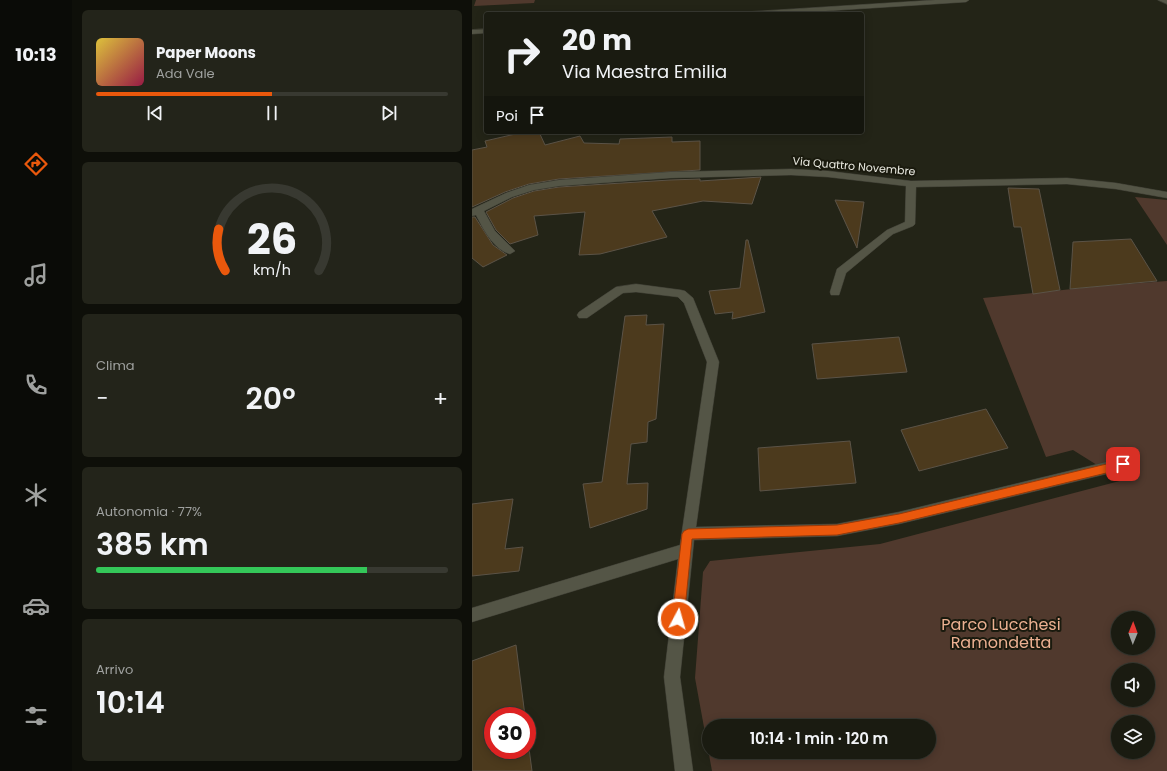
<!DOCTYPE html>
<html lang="it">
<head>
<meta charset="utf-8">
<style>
	:root { --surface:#1a1b11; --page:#23241a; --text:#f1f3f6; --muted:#9fa19f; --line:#383931; --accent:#ea580c }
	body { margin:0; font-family:Poppins,sans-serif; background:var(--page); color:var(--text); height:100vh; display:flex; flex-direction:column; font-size:15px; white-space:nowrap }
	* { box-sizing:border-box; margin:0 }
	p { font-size:13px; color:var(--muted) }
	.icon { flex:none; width:22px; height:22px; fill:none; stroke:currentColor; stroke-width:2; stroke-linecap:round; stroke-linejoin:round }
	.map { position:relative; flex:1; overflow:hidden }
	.side { display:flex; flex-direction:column; gap:10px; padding:10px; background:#0e0f09; width:400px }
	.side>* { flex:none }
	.guide { position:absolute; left:12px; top:12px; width:380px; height:122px; border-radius:4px; box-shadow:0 2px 10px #0003,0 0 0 1px var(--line); background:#1a1b11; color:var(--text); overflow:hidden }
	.needle { width:26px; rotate:1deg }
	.controls { position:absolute; left:639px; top:611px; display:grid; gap:8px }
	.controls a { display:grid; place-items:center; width:44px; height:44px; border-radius:50%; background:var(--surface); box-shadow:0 2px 10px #0003,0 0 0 1px var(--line); font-size:20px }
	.speed { position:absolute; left:12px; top:707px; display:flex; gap:8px; font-size:20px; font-weight:700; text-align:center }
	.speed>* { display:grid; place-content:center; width:52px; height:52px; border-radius:50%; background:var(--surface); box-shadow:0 2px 10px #0003,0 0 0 1px var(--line); line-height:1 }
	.speed .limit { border:6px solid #d22; background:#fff; color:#111 }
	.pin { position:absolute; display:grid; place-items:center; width:34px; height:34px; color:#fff; margin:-17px; border-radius:8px; box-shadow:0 2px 6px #0006 }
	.me { position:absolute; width:44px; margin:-22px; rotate:6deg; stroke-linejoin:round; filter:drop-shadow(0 0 3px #0008) }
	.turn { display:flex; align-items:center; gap:14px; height:84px; padding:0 12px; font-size:18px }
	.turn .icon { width:52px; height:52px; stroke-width:2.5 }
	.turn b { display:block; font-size:28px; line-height:34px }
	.then { display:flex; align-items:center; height:38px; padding:0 12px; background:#0003; gap:8px; font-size:15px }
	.big { font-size:30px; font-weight:600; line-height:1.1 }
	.side .tile { flex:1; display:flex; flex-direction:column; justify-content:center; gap:6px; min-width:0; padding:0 14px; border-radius:6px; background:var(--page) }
	.side .dial { align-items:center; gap:0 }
	.dial svg { height:104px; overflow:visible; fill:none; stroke:var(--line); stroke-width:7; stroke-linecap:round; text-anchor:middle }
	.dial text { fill:var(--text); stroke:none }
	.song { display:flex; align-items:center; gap:12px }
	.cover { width:48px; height:48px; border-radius:6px; background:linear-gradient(135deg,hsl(50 70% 55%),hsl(340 70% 35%)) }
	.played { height:4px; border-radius:2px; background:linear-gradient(90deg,var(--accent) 50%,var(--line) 50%) }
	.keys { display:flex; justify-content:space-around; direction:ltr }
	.heat { display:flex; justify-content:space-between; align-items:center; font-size:22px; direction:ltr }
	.charge { height:6px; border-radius:3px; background:linear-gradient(90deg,#34c759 77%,var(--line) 0) }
	.trip { position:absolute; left:230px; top:719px; width:234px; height:40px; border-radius:20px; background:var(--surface); box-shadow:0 2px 10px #0003,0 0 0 1px var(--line); font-weight:600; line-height:40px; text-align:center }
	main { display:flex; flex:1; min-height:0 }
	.tabs { display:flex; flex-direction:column; width:72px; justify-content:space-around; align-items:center; background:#0a0b07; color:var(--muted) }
	.tabs .icon { width:28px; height:28px }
	.tabs .on { color:var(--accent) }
	.tabs b { font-size:18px; color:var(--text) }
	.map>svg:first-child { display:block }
	.green { fill:#50392d; fill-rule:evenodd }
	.building { fill:#4c3a1d; stroke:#5b5347 }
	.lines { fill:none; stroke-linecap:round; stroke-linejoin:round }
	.minor-casing { stroke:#3e3e34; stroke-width:1 }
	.minor { fill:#545546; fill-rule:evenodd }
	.route { fill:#ea580c; stroke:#983908 }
	.labels { text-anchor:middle; stroke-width:4; stroke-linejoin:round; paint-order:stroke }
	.far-street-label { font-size:11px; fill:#ebebe2; stroke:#1a1a0e }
	.near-park-label { font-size:16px; fill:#ebb091; stroke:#1a1a0e }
</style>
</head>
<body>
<main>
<nav class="tabs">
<b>10:13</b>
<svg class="icon on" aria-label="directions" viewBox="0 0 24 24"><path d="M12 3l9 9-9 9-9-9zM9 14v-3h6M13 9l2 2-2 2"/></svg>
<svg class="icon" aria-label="music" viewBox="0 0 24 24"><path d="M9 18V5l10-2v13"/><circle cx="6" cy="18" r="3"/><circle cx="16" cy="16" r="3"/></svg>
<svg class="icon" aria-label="phone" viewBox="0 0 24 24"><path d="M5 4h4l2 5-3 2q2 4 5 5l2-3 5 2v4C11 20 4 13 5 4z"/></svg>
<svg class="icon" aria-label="climate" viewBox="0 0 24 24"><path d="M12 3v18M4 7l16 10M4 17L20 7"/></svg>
<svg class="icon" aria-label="car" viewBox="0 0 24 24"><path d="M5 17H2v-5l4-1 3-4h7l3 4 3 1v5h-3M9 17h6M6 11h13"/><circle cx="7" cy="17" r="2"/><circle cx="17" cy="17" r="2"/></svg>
<svg class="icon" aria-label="filters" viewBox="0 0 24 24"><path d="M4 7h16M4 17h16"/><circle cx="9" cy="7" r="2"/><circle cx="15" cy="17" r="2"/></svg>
</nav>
<section class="side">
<div class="tile">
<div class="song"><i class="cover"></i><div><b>Paper Moons</b><p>Ada Vale</p></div></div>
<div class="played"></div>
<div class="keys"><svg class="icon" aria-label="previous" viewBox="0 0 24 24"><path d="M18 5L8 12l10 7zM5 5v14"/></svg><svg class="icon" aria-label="pause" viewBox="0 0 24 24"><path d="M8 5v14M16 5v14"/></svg><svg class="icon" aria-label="next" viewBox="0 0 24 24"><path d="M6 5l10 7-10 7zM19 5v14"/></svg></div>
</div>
<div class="tile dial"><svg viewBox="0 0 100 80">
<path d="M14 69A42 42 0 1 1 86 69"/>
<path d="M14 69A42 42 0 0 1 9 37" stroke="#ea580c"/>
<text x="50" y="56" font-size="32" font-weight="700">26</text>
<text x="50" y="72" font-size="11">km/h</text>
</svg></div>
<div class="tile"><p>Clima</p>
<div class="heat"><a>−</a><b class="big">20°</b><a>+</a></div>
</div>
<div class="tile"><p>Autonomia · 77%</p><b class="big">385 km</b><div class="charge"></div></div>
<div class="tile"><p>Arrivo</p><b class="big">10:14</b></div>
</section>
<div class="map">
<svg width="695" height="771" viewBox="0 0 695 771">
	<rect width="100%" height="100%" fill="#232417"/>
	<g class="green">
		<polygon points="4,0 63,0 62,3 2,6"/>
		<polygon points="663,197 695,200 695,245"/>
		<path d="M695,281V771H240L223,678L231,572L238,561L408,544L659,478L647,459L625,465L601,450L574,457L511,298L630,286ZM646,618H676V648H646ZM646,670H676V700H646ZM646,722H676V752H646ZM237,726H457V752H237Z"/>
	</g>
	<g class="building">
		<polygon points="52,132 67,132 73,145 108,136 112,143 147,144 148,139 200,137 200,142 228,141 228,170 87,179 57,184 33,192 0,207 0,150 15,147 13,141"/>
		<polygon points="289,177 280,204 231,201 180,211 195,237 128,254 107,255 113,212 62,216 66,235 38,244 24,230 14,212 41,198 62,191 87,187 198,180 228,179 228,181"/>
		<polygon points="536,188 567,189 588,290 561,294 549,227 542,227"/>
		<polygon points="363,200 392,202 385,248"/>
		<polygon points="0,217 3,217 21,245 35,255 11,267 0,258"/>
		<polygon points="659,239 685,281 598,289 601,242"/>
		<polygon points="274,240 276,240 293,312 260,319 261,312 243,314 237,291 268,288"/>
		<polygon points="175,315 174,325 192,324 184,419 176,422 175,442 159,444 155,484 176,483 175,509 118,528 111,484 130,482 153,316"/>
		<polygon points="427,337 435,372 345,379 340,344"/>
		<polygon points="514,409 536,448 447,471 429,430"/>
		<polygon points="378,441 384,483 288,491 286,448"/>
		<polygon points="41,499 33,549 51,547 47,571 0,576 0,504"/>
		<polygon points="44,645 53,716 21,716 21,750 55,750 55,733 60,771 0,771 0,661"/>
	</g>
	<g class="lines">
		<defs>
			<g id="minor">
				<polygon points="463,0 497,0 494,2 307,14 272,14 275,12"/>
				<polygon points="686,0 695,0 695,4"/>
				<polygon points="14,29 14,33 0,34 0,30"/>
				<path d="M319,169L356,171L439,181L595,178L644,183L695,192V198L644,189L595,184L444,187L443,224L441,226L421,234L374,273L368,292L367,295H359L358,292L365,269L415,230L433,222L434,186L356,177L319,175L198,178L87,186L62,190L40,197L12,211L23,231L43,251L38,254C22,250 11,229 4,215L0,216V209L34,193L57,185L87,180L198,172Z"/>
				<polygon points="164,284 209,290 213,291 221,298 247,362 224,527 365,524 427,512 651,458 656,460 658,464 656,468 651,470 427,524 365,536 222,540 208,677 221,771 203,771 192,677 206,559 0,622 0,608 208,545 235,362 212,303 206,297 164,292 151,293 115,318 107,318 105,315 107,312 144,287"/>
			</g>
		</defs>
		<use href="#minor" class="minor-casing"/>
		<use href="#minor" class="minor"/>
	</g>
	<polygon class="route" points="651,460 654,462 656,464 654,467 651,469 427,523 365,535 220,539 212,619 210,623 206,625 202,623 200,619 210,534 212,531 216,529 365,525 427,514"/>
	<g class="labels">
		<g class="far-street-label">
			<text transform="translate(382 166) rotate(5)" y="4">Via Quattro Novembre</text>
		</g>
		<g class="near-park-label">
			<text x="529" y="630">Parco Lucchesi<tspan x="529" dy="18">Ramondetta</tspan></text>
		</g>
	</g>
</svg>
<div class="controls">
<a><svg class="needle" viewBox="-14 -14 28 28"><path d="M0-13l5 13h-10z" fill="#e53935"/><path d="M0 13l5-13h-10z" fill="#9fa19f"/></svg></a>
<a><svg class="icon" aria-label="sound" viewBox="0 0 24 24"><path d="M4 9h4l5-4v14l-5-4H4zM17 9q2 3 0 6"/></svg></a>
<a><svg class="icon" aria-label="layers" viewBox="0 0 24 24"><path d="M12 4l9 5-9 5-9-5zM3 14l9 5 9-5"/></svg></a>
</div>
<div class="speed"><div class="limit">30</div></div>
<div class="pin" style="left:651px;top:464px;background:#d93025"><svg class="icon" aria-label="arrive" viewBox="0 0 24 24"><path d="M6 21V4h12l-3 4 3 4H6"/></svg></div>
<svg class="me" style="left:206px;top:619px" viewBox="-20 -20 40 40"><circle r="17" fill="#ea580c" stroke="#fff" stroke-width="3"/><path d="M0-11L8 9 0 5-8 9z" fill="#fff"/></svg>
<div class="trip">10:14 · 1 min · 120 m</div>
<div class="guide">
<div class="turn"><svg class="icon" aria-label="right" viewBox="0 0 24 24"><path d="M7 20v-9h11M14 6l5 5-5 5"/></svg><div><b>20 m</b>Via Maestra Emilia</div></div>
<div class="then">Poi<svg class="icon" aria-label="arrive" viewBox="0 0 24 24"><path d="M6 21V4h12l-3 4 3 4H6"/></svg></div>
</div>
</div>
</main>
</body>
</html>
